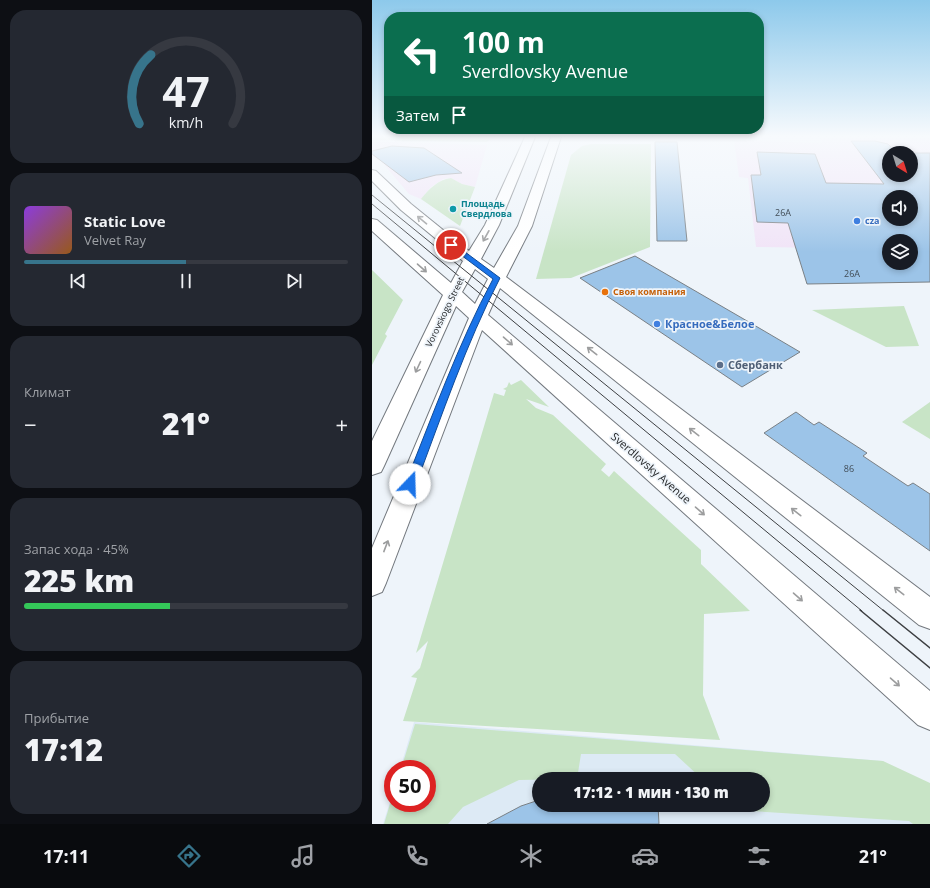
<!DOCTYPE html>
<html lang="ru">
<head>
<meta charset="utf-8">
<style>
	:root { --surface:#171b24; --page:#242831; --text:#f1f3f6; --muted:#9ea1a6; --line:#363941; --accent:#37748b }
	body { margin:0; font-family:"Open Sans",sans-serif; background:var(--page); color:var(--text); height:100vh; display:flex; flex-direction:column; font-size:15px; white-space:nowrap }
	* { box-sizing:border-box; margin:0 }
	p { font-size:13px; color:var(--muted) }
	.icon { flex:none; width:22px; height:22px; fill:none; stroke:currentColor; stroke-width:2; stroke-linecap:round; stroke-linejoin:round }
	.map { position:relative; flex:1; overflow:hidden }
	.drawer { display:flex; flex-direction:column; gap:10px; padding:10px; background:#0d0f14; width:372px }
	.drawer>* { flex:none }
	.top-card { position:absolute; left:12px; top:12px; width:380px; height:122px; border-radius:16px; box-shadow:0 2px 6px #0003; background:#0b6e4f; color:#fff; overflow:hidden }
	.needle { width:26px; rotate:142deg }
	.tools { position:absolute; left:510px; top:146px; display:grid; gap:8px }
	.tools a { display:grid; place-items:center; width:36px; height:36px; border-radius:50%; background:var(--surface); box-shadow:0 2px 6px #0003; font-size:20px }
	.speed { position:absolute; left:12px; top:760px; display:flex; gap:8px; font-size:20px; font-weight:700; text-align:center }
	.speed>* { display:grid; place-content:center; width:52px; height:52px; border-radius:50%; background:var(--surface); box-shadow:0 2px 6px #0003; line-height:1 }
	.speed .limit { border:6px solid #d22; background:#fff; color:#111 }
	.pin { position:absolute; display:grid; place-items:center; width:34px; height:34px; color:#fff; margin:-17px; border:2px solid #fff; border-radius:50%; box-shadow:0 1px 4px #0007 }
	.me { position:absolute; width:44px; margin:-22px; rotate:21deg; stroke-linejoin:round; filter:drop-shadow(0 0 3px #0008) }
	.turn { display:flex; align-items:center; gap:14px; height:84px; padding:0 12px; font-size:18px }
	.turn .icon { width:52px; height:52px; stroke-width:2.5 }
	.turn b { display:block; font-size:28px; line-height:34px }
	.then { display:flex; align-items:center; height:38px; padding:0 12px; background:#0003; gap:8px; font-size:15px }
	.big { font-size:30px; font-weight:800; line-height:1.1 }
	.drawer .widget { flex:1; display:flex; flex-direction:column; justify-content:center; gap:6px; min-width:0; padding:0 14px; border-radius:16px; background:var(--page) }
	.drawer .dial { align-items:center; gap:0 }
	.dial svg { height:104px; overflow:visible; fill:none; stroke:var(--line); stroke-width:7; stroke-linecap:round; text-anchor:middle }
	.dial text { fill:var(--text); stroke:none }
	.song { display:flex; align-items:center; gap:12px }
	.cover { width:48px; height:48px; border-radius:6px; background:linear-gradient(135deg,hsl(270 70% 55%),hsl(30 70% 35%)) }
	.played { height:4px; border-radius:2px; background:linear-gradient(90deg,var(--accent) 50%,var(--line) 50%) }
	.keys { display:flex; justify-content:space-around; direction:ltr }
	.heat { display:flex; justify-content:space-between; align-items:center; font-size:22px; direction:ltr }
	.charge { height:6px; border-radius:3px; background:linear-gradient(90deg,#34c759 45%,var(--line) 0) }
	.trip { position:absolute; left:160px; top:772px; width:238px; height:40px; border-radius:20px; background:var(--surface); box-shadow:0 2px 6px #0003; font-weight:800; line-height:40px; text-align:center }
	.tabs { display:flex; height:64px; justify-content:space-around; align-items:center; background:#090b0e; color:var(--muted) }
	.tabs .icon { width:28px; height:28px }
	.tabs .on { color:var(--accent) }
	.tabs b { font-size:18px; color:var(--text) }
	main { display:flex; flex:1; min-height:0 }
	.map>svg:first-child { display:block }
	.commercial { fill:#f1e4f7 }
	.built { fill:#ddeaf5; fill-rule:evenodd }
	.green { fill:#c8e4c6 }
	.building { fill:#9cc4e8; stroke:#7a8085; fill-rule:evenodd }
	.lines { fill:none; stroke-linecap:round; stroke-linejoin:round }
	.major-casing { stroke:#73787e; stroke-width:2 }
	.major { fill:#fff; fill-rule:evenodd }
	.tram-far1 { stroke:#3d3f42; stroke-width:1 }
	.tram { stroke:#3d3f42; stroke-width:1.5 }
	.oneway { stroke:#9c9d9e }
	.route { fill:#1a73e8; stroke:#114b97 }
	.culture-dot { fill:#0f9aa8; stroke:#eef4fa; stroke-width:1.5 }
	.shop-dot { fill:#3f7fe0; stroke:#eef4fa; stroke-width:1.5 }
	.food-dot { fill:#e8710a; stroke:#eef4fa; stroke-width:1.5 }
	.service-dot { fill:#5c6f8a; stroke:#eef4fa; stroke-width:1.5 }
	.labels { text-anchor:middle; stroke-width:3.5; stroke-linejoin:round; paint-order:stroke }
	.far-culture-label { font-size:9px; font-weight:bold; fill:#0d838f; stroke:#eef4fa; text-anchor:start }
	.number-label { font-size:9px; fill:#414d57 }
	.far-shop-label { font-size:9px; font-weight:bold; fill:#366cbe; stroke:#eef4fa; text-anchor:start }
	.far-food-label { font-size:9px; font-weight:bold; fill:#c56008; stroke:#eef4fa; text-anchor:start }
	.far-street-label { font-size:9px; fill:#232527; stroke:#eef4fa }
	.shop-label { font-size:11px; font-weight:bold; fill:#366cbe; stroke:#eef4fa; text-anchor:start }
	.service-label { font-size:11px; font-weight:bold; fill:#4e5e75; stroke:#eef4fa; text-anchor:start }
	.street-label { font-size:11px; fill:#232527; stroke:#eef4fa }
</style>
</head>
<body>
<main>
<section class="drawer">
<div class="widget dial"><svg viewBox="0 0 100 80">
<path d="M14 69A42 42 0 1 1 86 69"/>
<path d="M14 69A42 42 0 0 1 23 16" stroke="#37748b"/>
<text x="50" y="56" font-size="32" font-weight="700">47</text>
<text x="50" y="72" font-size="11">km/h</text>
</svg></div>
<div class="widget">
<div class="song"><i class="cover"></i><div><b>Static Love</b><p>Velvet Ray</p></div></div>
<div class="played"></div>
<div class="keys"><svg class="icon" aria-label="previous" viewBox="0 0 24 24"><path d="M18 5L8 12l10 7zM5 5v14"/></svg><svg class="icon" aria-label="pause" viewBox="0 0 24 24"><path d="M8 5v14M16 5v14"/></svg><svg class="icon" aria-label="next" viewBox="0 0 24 24"><path d="M6 5l10 7-10 7zM19 5v14"/></svg></div>
</div>
<div class="widget"><p>Климат</p>
<div class="heat"><a>−</a><b class="big">21°</b><a>+</a></div>
</div>
<div class="widget"><p>Запас хода · 45%</p><b class="big">225 km</b><div class="charge"></div></div>
<div class="widget"><p>Прибытие</p><b class="big">17:12</b></div>
</section>
<div class="map">
<svg width="558" height="824" viewBox="0 0 558 824">
	<rect width="100%" height="100%" fill="#eef4fa"/>
	<g class="commercial">
		<polygon points="448,137 558,138 558,172 539,153 517,153 517,249 384,247 376,178 367,177 362,140 450,143"/>
		<polygon points="0,142 25,142 115,145 103,187 90,184 79,178 71,179 59,187 49,199 37,194 10,162 0,155"/>
	</g>
	<path class="built" d="M42,722L511,761L558,804V824H11L21,792V803H55V769H28ZM167,779H391V805H167Z"/>
	<g class="green">
		<polygon points="0,137 120,139 114,142 0,140"/>
		<polygon points="219,144 279,144 278,247 199,278 164,279 199,155 210,146"/>
		<path d="M79,178L90,184L103,187L88,226L49,199C58,188 66,180 79,178Z"/>
		<polygon points="0,270 31,300 13,334 15,336 0,365"/>
		<polygon points="532,306 547,346 514,347 440,310"/>
		<polygon points="149,380 177,407 154,399 164,408 181,415 234,464 229,470 237,477 242,471 329,550 329,564 378,611 332,614 331,695 348,740 31,721 45,678 39,677 48,668 56,641 44,653 122,393 132,396 134,390 131,389 135,387 137,382 139,385"/>
		<polygon points="558,402 558,439 530,422"/>
		<polygon points="43,724 511,761 558,783 558,824 541,824 537,821 363,810 358,805 391,805 391,779 330,779 303,754 209,754 205,779 147,780 91,807 76,824 12,824 21,794 21,803 55,803 55,769 29,769"/>
	</g>
	<g class="building">
		<path d="M479,141H503L516,144L525,153H558V282L435,284L416,223L385,222L379,175H389L385,152L443,154L454,183L512,184ZM517,153H539V175H517ZM517,197H539V219H517ZM517,241H539V263H517Z"/>
		<polygon points="283,142 305,142 315,241 285,241"/>
		<polygon points="20,146 52,148 90,173 64,175 37,182 0,154 0,151"/>
		<polygon points="263,256 382,325 428,352 370,387 208,278"/>
		<polygon points="424,412 442,425 447,422 495,453 491,456 536,486 541,483 558,494 558,551 392,433"/>
		<polygon points="286,773 286,779 207,779 207,775"/>
		<polygon points="167,800 167,805 286,805 287,824 115,824 149,806"/>
	</g>
	<g class="lines">
		<defs>
			<path id="major" d="M153,137H163L127,225L109,259L122,268L146,226L179,137H189L160,226L134,277L558,597V629L547,625L128,288L116,315L558,691V730L546,725L110,330L14,583L10,592L0,596V548L97,318L84,306L12,466L9,472L0,475V441L71,295L0,231V219L5,220L79,283L91,261L29,210L0,181V170L4,171L39,204L97,251L113,225ZM103,269L116,279L103,304L90,292Z"/>
		</defs>
		<use href="#major" class="major-casing"/>
		<use href="#major" class="major"/>
		<g class="tram-far1">
			<polyline points="0,195 512,611"/>
			<polyline points="0,204 490,611"/>
		</g>
		<g class="tram">
			<polyline points="488,610 558,668"/>
			<polyline points="511,610 558,648"/>
		</g>
	</g>
	<defs><path id="oneway-shaft" d="M-6 0H5M1.5-3L5.5 0L1.5 3" fill="none" stroke-width="1.6" stroke-linecap="round" stroke-linejoin="round"/></defs>
	<g class="oneway">
		<use href="#oneway-shaft" transform="translate(50 220) rotate(-140)"/>
		<use href="#oneway-shaft" transform="translate(114 236) rotate(119)"/>
		<use href="#oneway-shaft" transform="translate(50 268) rotate(41)"/>
		<use href="#oneway-shaft" transform="translate(136 341) rotate(41)"/>
		<use href="#oneway-shaft" transform="translate(220 351) rotate(-142)"/>
		<use href="#oneway-shaft" transform="translate(46 367) rotate(115)"/>
		<use href="#oneway-shaft" transform="translate(322 432) rotate(-142)"/>
		<use href="#oneway-shaft" transform="translate(328 511) rotate(41)"/>
		<use href="#oneway-shaft" transform="translate(424 512) rotate(-142)"/>
		<use href="#oneway-shaft" transform="translate(14 546) rotate(-69)"/>
		<use href="#oneway-shaft" transform="translate(527 591) rotate(-142)"/>
		<use href="#oneway-shaft" transform="translate(426 597) rotate(41)"/>
		<use href="#oneway-shaft" transform="translate(523 682) rotate(41)"/>
	</g>
	<linearGradient id="sky" x2="0" y2="1"><stop stop-color="#8dc9eb"/><stop offset="0.54" stop-color="#f7fafd"/><stop offset="1" stop-color="#f7fafd" stop-opacity="0"/></linearGradient>
	<rect width="558" height="252" fill="url(#sky)"/>
	<path class="route" d="M77,243H81L128,278C94,344 70,415 44,484L38,488L33,484C61,415 86,344 121,279L77,246Z"/>
	<circle class="culture-dot" cx="81" cy="209" r="4"/>
	<g class="shop-dot">
		<circle cx="485" cy="221" r="4"/>
		<circle cx="285" cy="324" r="4"/>
	</g>
	<circle class="food-dot" cx="233" cy="292" r="4"/>
	<circle class="service-dot" cx="348" cy="365" r="4"/>
	<g class="labels">
		<g class="far-culture-label">
			<text x="89" y="207">Площадь<tspan x="89" dy="10">Свердлова</tspan></text>
		</g>
		<g class="number-label">
			<text x="411" y="216">26А</text>
			<text x="480" y="277">26А</text>
			<text x="477" y="472">86</text>
		</g>
		<g class="far-shop-label">
			<text x="493" y="224">cza</text>
		</g>
		<g class="far-food-label">
			<text x="241" y="295">Своя компания</text>
		</g>
		<g class="far-street-label">
			<text transform="translate(73 312) rotate(-64)" y="3">Vorovskogo Street</text>
		</g>
		<g class="shop-label">
			<text x="293" y="328">Красное&amp;Белое</text>
		</g>
		<g class="service-label">
			<text x="356" y="369">Сбербанк</text>
		</g>
		<g class="street-label">
			<text transform="translate(279 468) rotate(41)" y="4">Sverdlovsky Avenue</text>
		</g>
	</g>
</svg>
<div class="tools">
<a><svg class="needle" viewBox="-14 -14 28 28"><path d="M0-13l5 13h-10z" fill="#e53935"/><path d="M0 13l5-13h-10z" fill="#9ea1a6"/></svg></a>
<a><svg class="icon" aria-label="sound" viewBox="0 0 24 24"><path d="M4 9h4l5-4v14l-5-4H4zM17 9q2 3 0 6"/></svg></a>
<a><svg class="icon" aria-label="layers" viewBox="0 0 24 24"><path d="M12 4l9 5-9 5-9-5zM3 14l9 5 9-5"/></svg></a>
</div>
<div class="speed"><div class="limit">50</div></div>
<div class="pin" style="left:79px;top:245px;background:#d93025"><svg class="icon" aria-label="arrive" viewBox="0 0 24 24"><path d="M6 21V4h12l-3 4 3 4H6"/></svg></div>
<svg class="me" style="left:38px;top:484px" viewBox="-20 -20 40 40"><circle r="19" fill="#fff"/><path d="M0-13L10 11 0 6-10 11z" fill="#1a73e8"/></svg>
<div class="trip">17:12 · 1 мин · 130 m</div>
<div class="top-card">
<div class="turn"><svg class="icon" aria-label="left" viewBox="0 0 24 24"><path d="M17 20v-9H6M10 6l-5 5 5 5"/></svg><div><b>100 m</b>Sverdlovsky Avenue</div></div>
<div class="then">Затем<svg class="icon" aria-label="arrive" viewBox="0 0 24 24"><path d="M6 21V4h12l-3 4 3 4H6"/></svg></div>
</div>
</div>
</main>
<nav class="tabs">
<b>17:11</b>
<svg class="icon on" aria-label="directions" viewBox="0 0 24 24"><path d="M12 3l9 9-9 9-9-9zM9 14v-3h6M13 9l2 2-2 2"/></svg>
<svg class="icon" aria-label="music" viewBox="0 0 24 24"><path d="M9 18V5l10-2v13"/><circle cx="6" cy="18" r="3"/><circle cx="16" cy="16" r="3"/></svg>
<svg class="icon" aria-label="phone" viewBox="0 0 24 24"><path d="M5 4h4l2 5-3 2q2 4 5 5l2-3 5 2v4C11 20 4 13 5 4z"/></svg>
<svg class="icon" aria-label="climate" viewBox="0 0 24 24"><path d="M12 3v18M4 7l16 10M4 17L20 7"/></svg>
<svg class="icon" aria-label="car" viewBox="0 0 24 24"><path d="M5 17H2v-5l4-1 3-4h7l3 4 3 1v5h-3M9 17h6M6 11h13"/><circle cx="7" cy="17" r="2"/><circle cx="17" cy="17" r="2"/></svg>
<svg class="icon" aria-label="filters" viewBox="0 0 24 24"><path d="M4 7h16M4 17h16"/><circle cx="9" cy="7" r="2"/><circle cx="15" cy="17" r="2"/></svg>
<b>21°</b>
</nav>
</body>
</html>
